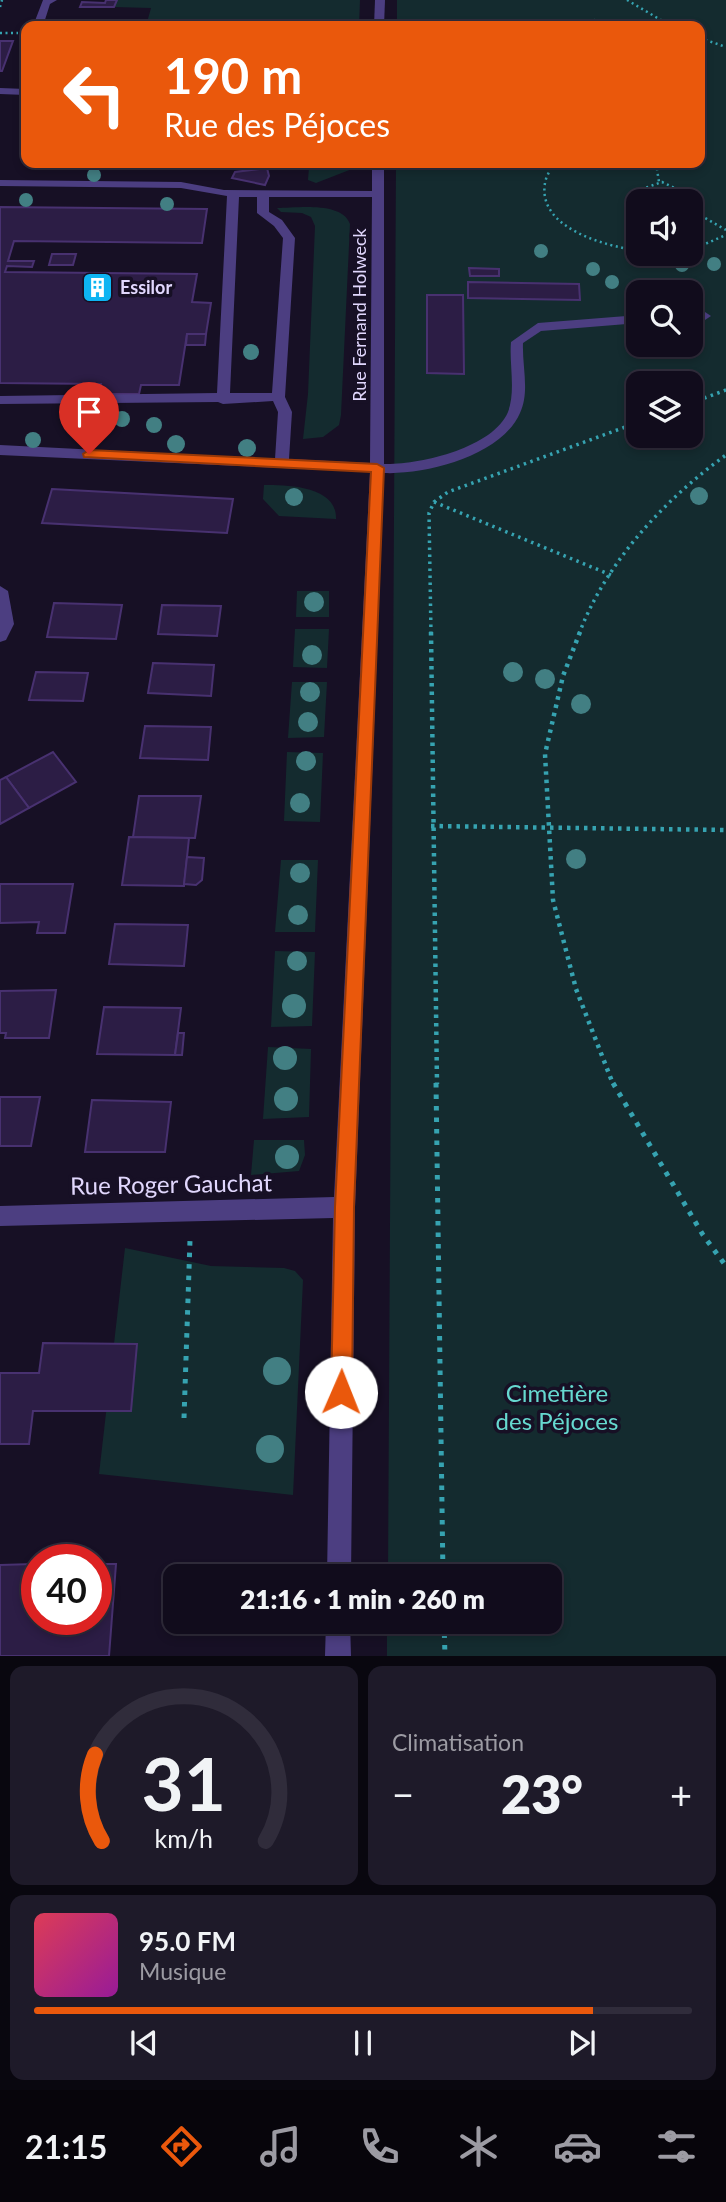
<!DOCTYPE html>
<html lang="fr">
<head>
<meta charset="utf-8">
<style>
	:root { --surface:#110c1c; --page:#1e1a29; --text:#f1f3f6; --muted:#9c9ba3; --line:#302c3b; --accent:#ea580c }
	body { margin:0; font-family:Lato,sans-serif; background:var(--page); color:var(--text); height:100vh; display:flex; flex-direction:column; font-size:26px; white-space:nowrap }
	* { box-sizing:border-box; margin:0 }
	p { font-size:23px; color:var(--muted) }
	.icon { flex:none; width:38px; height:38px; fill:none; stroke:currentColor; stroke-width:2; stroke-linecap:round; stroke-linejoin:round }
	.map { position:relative; height:1656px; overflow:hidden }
	.details { display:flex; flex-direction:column; gap:10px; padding:10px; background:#09070f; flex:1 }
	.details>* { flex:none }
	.hud { position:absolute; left:21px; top:21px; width:684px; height:147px; border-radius:14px; box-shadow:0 4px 10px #0003,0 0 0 2px var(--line); background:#ea580c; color:#fff; overflow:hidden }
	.buttons { position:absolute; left:626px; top:189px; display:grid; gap:14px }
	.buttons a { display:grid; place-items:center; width:77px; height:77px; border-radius:14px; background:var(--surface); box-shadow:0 4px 10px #0003,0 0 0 2px var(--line); font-size:35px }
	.speed { position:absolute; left:21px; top:1544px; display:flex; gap:14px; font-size:35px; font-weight:700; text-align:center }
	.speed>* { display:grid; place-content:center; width:91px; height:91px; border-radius:50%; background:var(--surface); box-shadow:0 4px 10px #0003,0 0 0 2px var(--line); line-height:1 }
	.speed .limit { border:10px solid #d22; background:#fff; color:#111 }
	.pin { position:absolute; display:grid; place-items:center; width:60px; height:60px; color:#fff; margin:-72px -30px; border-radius:50% 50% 50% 0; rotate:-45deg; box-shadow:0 0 7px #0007 }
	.pin .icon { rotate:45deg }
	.me { position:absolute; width:77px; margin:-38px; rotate:1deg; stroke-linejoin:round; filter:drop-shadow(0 0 5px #0008) }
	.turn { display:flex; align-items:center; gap:24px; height:147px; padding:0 28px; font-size:32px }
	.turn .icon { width:91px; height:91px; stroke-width:2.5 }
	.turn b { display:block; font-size:49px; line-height:60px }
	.big { font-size:52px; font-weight:800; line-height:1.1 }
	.details .widget { flex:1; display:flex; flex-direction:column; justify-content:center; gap:10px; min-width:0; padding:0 24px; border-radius:14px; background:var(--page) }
	.details .dial { align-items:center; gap:0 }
	.dial svg { height:182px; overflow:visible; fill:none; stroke:var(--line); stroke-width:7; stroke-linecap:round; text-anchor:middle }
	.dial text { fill:var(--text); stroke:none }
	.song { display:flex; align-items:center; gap:21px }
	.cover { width:84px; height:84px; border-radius:10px; background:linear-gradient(135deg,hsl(350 70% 55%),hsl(300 70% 35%)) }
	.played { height:7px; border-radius:4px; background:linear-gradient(90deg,var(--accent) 85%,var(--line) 85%) }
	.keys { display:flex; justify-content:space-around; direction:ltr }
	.heat { display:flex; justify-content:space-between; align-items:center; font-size:38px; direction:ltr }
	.details .tiles { flex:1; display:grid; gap:10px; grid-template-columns:1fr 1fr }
	.widget:last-child { grid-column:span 2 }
	.trip { position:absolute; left:163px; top:1564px; width:399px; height:70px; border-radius:14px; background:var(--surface); box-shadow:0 4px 10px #0003,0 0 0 2px var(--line); font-weight:800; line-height:70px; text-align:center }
	.tab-bar { display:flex; height:112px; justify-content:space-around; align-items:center; background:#07050b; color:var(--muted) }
	.tab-bar .icon { width:49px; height:49px }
	.tab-bar .selected { color:var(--accent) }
	.tab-bar b { font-size:32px; color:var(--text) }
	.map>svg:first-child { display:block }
	.green { fill:#142b2f; fill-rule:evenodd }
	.building { fill:#2c1d45; stroke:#483170; stroke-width:2 }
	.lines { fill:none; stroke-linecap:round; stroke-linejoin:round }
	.path-far3 { stroke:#36a3b1; stroke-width:2.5; stroke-dasharray:2 3.5; stroke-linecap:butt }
	.path-far2 { stroke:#36a3b1; stroke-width:3.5; stroke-dasharray:2.5 4.5; stroke-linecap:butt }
	.path-far1 { stroke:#36a3b1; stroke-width:4.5; stroke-dasharray:3.5 5; stroke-linecap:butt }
	.path { stroke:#36a3b1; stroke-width:5; stroke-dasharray:4.5 7; stroke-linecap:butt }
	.minor { fill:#4c3e81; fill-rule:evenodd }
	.tree { fill:#427f83 }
	.route { fill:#ea580c; stroke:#983908; stroke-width:2 }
	.labels { text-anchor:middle; stroke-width:7; stroke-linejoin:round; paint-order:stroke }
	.far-poi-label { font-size:18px; font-weight:bold; fill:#e1d7fd; stroke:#171025; text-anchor:start }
	.far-street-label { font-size:18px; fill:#e1d7fd; stroke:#171025 }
	.near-street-label { font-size:24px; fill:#e1d7fd; stroke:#171025 }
	.near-park-label { font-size:24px; fill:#66d9d0; stroke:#171025 }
</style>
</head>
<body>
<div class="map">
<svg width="726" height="1656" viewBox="0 0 726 1656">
	<rect width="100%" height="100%" fill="#171025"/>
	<g class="green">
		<polygon points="117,0 360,0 359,26 146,26 151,8 114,7"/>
		<path d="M397,0H726V1656H387V1622H550V1577H388L396,163H700V26H397ZM639,201H691V254H639ZM639,292H691V345H639ZM639,383H691V436H639Z"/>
		<polygon points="352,165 352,169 316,183 308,180 309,167"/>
		<path d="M277,208C296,208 342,201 350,224L341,415L339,425L323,437L303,439L308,394L315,226L311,217L302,213L281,212Z"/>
		<path d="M264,485C288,485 337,486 336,519L279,516L263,499Z"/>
		<polygon points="297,591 329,591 329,617 296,617"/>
		<polygon points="295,629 329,629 327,668 293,667"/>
		<polygon points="292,682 327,682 324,737 288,738"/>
		<polygon points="287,752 323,753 320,822 284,821"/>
		<polygon points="281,860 318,860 315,932 275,932"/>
		<polygon points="275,951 315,952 312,1026 271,1027"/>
		<polygon points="268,1047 311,1049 309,1117 263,1119"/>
		<polygon points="254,1140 304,1140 305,1155 299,1171 251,1175"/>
		<polygon points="125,1248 211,1266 284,1268 295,1271 303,1280 293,1495 99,1474"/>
	</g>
	<g class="building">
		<polygon points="106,0 117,0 114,7 80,7 82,2 105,3"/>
		<polygon points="0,41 13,41 2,71 0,71"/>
		<polygon points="110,163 162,163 155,168 114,168"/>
		<polygon points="267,168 269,176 265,185 232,178 235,172"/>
		<polygon points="0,207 207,209 202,243 14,241 8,261 34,261 32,267 7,266 5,272 197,274 192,302 211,303 206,334 187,334 179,385 141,385 139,394 99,394 101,384 0,383"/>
		<polygon points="52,254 76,254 73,265 49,265"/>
		<polygon points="469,268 499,269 499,276 470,276"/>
		<polygon points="468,282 579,284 580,300 468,298"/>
		<polygon points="427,295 463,295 464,374 427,373"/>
		<polygon points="187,334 206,334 205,345 186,345"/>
		<polygon points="52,489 233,499 227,533 42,523"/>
		<polygon points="54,603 122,605 116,639 47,637"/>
		<polygon points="162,605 221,606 217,636 158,634"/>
		<polygon points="153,663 214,665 211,696 148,693"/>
		<polygon points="36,672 88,673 83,701 29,700"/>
		<polygon points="145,726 211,727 208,760 140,758"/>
		<polygon points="53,752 76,782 29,808 6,777"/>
		<polygon points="6,777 29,808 0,824 0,780"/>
		<polygon points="139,796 201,796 195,838 133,837"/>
		<polygon points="129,837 189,838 184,886 122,885"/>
		<polygon points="187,857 204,858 202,880 196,885 184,884"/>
		<polygon points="0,884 73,884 65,933 37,933 39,922 0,923"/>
		<polygon points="115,924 188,925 184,966 109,964"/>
		<polygon points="56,990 49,1038 5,1038 6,1033 0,1033 0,991"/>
		<polygon points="104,1007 181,1008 175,1055 97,1054"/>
		<polygon points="178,1033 184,1033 182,1055 175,1055"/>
		<polygon points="0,1097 40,1097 31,1146 0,1146"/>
		<polygon points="92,1100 171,1102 165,1152 85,1152"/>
		<polygon points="43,1343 137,1344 131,1411 33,1411 29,1444 0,1444 0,1373 39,1373"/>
		<polygon points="33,1564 32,1578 37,1578 37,1619 96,1619 96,1564 116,1564 109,1656 0,1656 0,1565"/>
	</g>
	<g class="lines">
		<g class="path-far3">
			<polyline points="627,0 671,26"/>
			<polyline points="0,7 2,0"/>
			<polyline points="592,26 596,19"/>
			<polyline points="0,33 18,33"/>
			<polyline points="700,38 726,47"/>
			<path d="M554,163C551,169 546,176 545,183C537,229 607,246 639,251"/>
			<polyline points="656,163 659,182"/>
			<polyline points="652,201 643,196 642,189 662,182 681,191 681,197 675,201"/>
			<polyline points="691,210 726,230"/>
			<polyline points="691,250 726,235"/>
		</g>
		<g class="path-far2">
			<polyline points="691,403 726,390"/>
			<polyline points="434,502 611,575"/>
			<polyline points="431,634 429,513 434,502 448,492 639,422"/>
			<path d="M579,634C606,562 664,500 726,455"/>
		</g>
		<g class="path-far1">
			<polyline points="431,632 437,1084"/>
			<polyline points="580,632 563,676 545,754 553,900 576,989 613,1084"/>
			<polyline points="431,826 726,830"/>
		</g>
		<g class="path">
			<polyline points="436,1083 443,1577"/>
			<polyline points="613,1083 703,1235 726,1266"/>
			<polyline points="184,1418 190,1240"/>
			<polyline points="444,1622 445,1656"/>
		</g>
		<g class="minor">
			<polygon points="43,0 57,0 50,4 43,26 33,26"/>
			<polygon points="375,0 385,0 384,26 374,26"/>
			<polygon points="0,88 26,89 26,95 0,94"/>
			<path d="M372,163H384V464C419,465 493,448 508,412C516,390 509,364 511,342L538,323L639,315V323L541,331L523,343C522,366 530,392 520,413C502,455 427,475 384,473L355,1207L351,1577H327L333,1218L0,1226V1206L334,1197L370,472L0,455V445L275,459L278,412L273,401L223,404L218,402L0,404V396L217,393L227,196L181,188L0,186V180L181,182L224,190L372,191ZM239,197H257V213L274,226L283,238L272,393H230ZM269,197H372L370,463L289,459L292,412L285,397L295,238L282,220L269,212Z"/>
			<polygon points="691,313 705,312 711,316 705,320 691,321"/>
			<polygon points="0,586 8,591 14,624 6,640 0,642"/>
			<polygon points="326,1622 350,1622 351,1656 325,1656"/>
		</g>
	</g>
	<g class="tree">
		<circle cx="94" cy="175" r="7"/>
		<circle cx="26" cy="200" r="7"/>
		<circle cx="167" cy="204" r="7"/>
		<circle cx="541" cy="251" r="7"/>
		<circle cx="714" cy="264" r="7"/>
		<circle cx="682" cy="265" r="7"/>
		<circle cx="593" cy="269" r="7"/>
		<circle cx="612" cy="282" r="7"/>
		<circle cx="251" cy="352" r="8"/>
		<circle cx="122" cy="419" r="8"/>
		<circle cx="154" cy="425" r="8"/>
		<circle cx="74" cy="426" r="8"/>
		<circle cx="33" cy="440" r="8"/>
		<circle cx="176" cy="444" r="9"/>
		<circle cx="247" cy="448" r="9"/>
		<circle cx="699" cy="496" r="9"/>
		<circle cx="294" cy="497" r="9"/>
		<circle cx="314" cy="602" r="10"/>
		<circle cx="312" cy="655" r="10"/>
		<circle cx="513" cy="672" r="10"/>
		<circle cx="545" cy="679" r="10"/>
		<circle cx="310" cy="692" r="10"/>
		<circle cx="581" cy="704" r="10"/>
		<circle cx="308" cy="722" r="10"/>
		<circle cx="306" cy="761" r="10"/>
		<circle cx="300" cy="803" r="10"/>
		<circle cx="576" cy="859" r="10"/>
		<circle cx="300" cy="873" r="10"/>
		<circle cx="298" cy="915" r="10"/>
		<circle cx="297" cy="961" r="10"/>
		<circle cx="294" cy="1006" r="12"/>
		<circle cx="285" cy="1058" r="12"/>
		<circle cx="286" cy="1099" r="12"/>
		<circle cx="287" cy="1157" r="12"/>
		<circle cx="277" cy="1371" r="14"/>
		<circle cx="270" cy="1449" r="14"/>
	</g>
	<polygon class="route" points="89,450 377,464 384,468 354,1207 352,1392 349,1399 341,1402 334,1399 331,1392 335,1207 371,472 84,457 83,454"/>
	<defs>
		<symbol id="building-square" viewBox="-11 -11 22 22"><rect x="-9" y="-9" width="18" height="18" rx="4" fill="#0eb4f2" stroke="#171025"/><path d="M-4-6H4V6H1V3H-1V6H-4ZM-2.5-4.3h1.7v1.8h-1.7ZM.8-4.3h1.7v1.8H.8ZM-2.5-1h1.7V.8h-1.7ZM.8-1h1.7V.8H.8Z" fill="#fff"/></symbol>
	</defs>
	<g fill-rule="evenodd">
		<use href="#building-square" x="80" y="270" width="35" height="35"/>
	</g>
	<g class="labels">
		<g class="far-poi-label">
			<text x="120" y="294">Essilor</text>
		</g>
		<g class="far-street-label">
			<text transform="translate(360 315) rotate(-90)" y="6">Rue Fernand Holweck</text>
		</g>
		<g class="near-street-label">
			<text transform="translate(171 1185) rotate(-1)" y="8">Rue Roger Gauchat</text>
		</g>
		<g class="near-park-label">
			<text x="557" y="1402">Cimetière<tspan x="557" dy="28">des Péjoces</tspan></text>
		</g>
	</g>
</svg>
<div class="buttons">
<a><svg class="icon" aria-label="sound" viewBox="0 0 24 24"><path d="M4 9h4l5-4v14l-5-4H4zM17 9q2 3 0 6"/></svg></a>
<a><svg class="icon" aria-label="search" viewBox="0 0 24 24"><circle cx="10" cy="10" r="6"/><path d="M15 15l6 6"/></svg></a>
<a><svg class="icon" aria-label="layers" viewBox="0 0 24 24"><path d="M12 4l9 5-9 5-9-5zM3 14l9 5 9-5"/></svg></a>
</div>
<div class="speed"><div class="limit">40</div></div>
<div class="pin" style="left:89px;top:454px;background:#d93025"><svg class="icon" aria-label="arrive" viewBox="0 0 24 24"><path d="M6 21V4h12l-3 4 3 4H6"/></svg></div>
<svg class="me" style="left:341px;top:1392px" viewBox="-20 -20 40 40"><circle r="19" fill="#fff"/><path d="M0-13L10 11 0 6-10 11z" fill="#ea580c"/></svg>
<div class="trip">21:16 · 1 min · 260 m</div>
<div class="hud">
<div class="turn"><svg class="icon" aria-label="left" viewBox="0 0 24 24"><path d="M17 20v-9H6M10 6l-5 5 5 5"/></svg><div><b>190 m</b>Rue des Péjoces</div></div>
</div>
</div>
<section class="details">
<div class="tiles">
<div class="widget dial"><svg viewBox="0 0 100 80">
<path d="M14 69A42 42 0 1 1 86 69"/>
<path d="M14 69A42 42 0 0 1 11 31" stroke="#ea580c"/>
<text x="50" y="56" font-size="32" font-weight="700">31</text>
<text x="50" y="72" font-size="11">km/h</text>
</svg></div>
<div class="widget"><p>Climatisation</p>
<div class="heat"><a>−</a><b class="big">23°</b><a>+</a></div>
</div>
<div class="widget">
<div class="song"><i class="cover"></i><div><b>95.0 FM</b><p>Musique</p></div></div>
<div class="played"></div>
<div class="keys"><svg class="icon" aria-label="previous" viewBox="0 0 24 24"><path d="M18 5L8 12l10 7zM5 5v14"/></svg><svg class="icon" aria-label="pause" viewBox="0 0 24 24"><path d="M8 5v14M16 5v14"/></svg><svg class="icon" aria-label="next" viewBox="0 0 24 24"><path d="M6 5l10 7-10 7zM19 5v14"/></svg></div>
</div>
</div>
</section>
<nav class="tab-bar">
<b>21:15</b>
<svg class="icon selected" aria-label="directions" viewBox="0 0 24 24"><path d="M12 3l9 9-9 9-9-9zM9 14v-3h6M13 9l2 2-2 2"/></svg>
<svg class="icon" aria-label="music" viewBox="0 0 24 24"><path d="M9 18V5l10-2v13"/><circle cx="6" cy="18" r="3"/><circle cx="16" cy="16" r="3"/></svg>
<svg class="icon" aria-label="phone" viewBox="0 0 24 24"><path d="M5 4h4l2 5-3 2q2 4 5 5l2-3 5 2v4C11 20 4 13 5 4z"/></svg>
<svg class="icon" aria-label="climate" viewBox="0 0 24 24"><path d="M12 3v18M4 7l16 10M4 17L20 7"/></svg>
<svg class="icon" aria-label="car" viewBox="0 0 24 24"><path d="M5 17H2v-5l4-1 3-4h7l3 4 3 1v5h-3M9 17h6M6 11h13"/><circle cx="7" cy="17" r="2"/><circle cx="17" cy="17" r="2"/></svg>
<svg class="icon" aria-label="filters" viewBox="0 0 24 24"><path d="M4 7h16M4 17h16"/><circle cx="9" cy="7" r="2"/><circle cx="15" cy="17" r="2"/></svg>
</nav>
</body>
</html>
